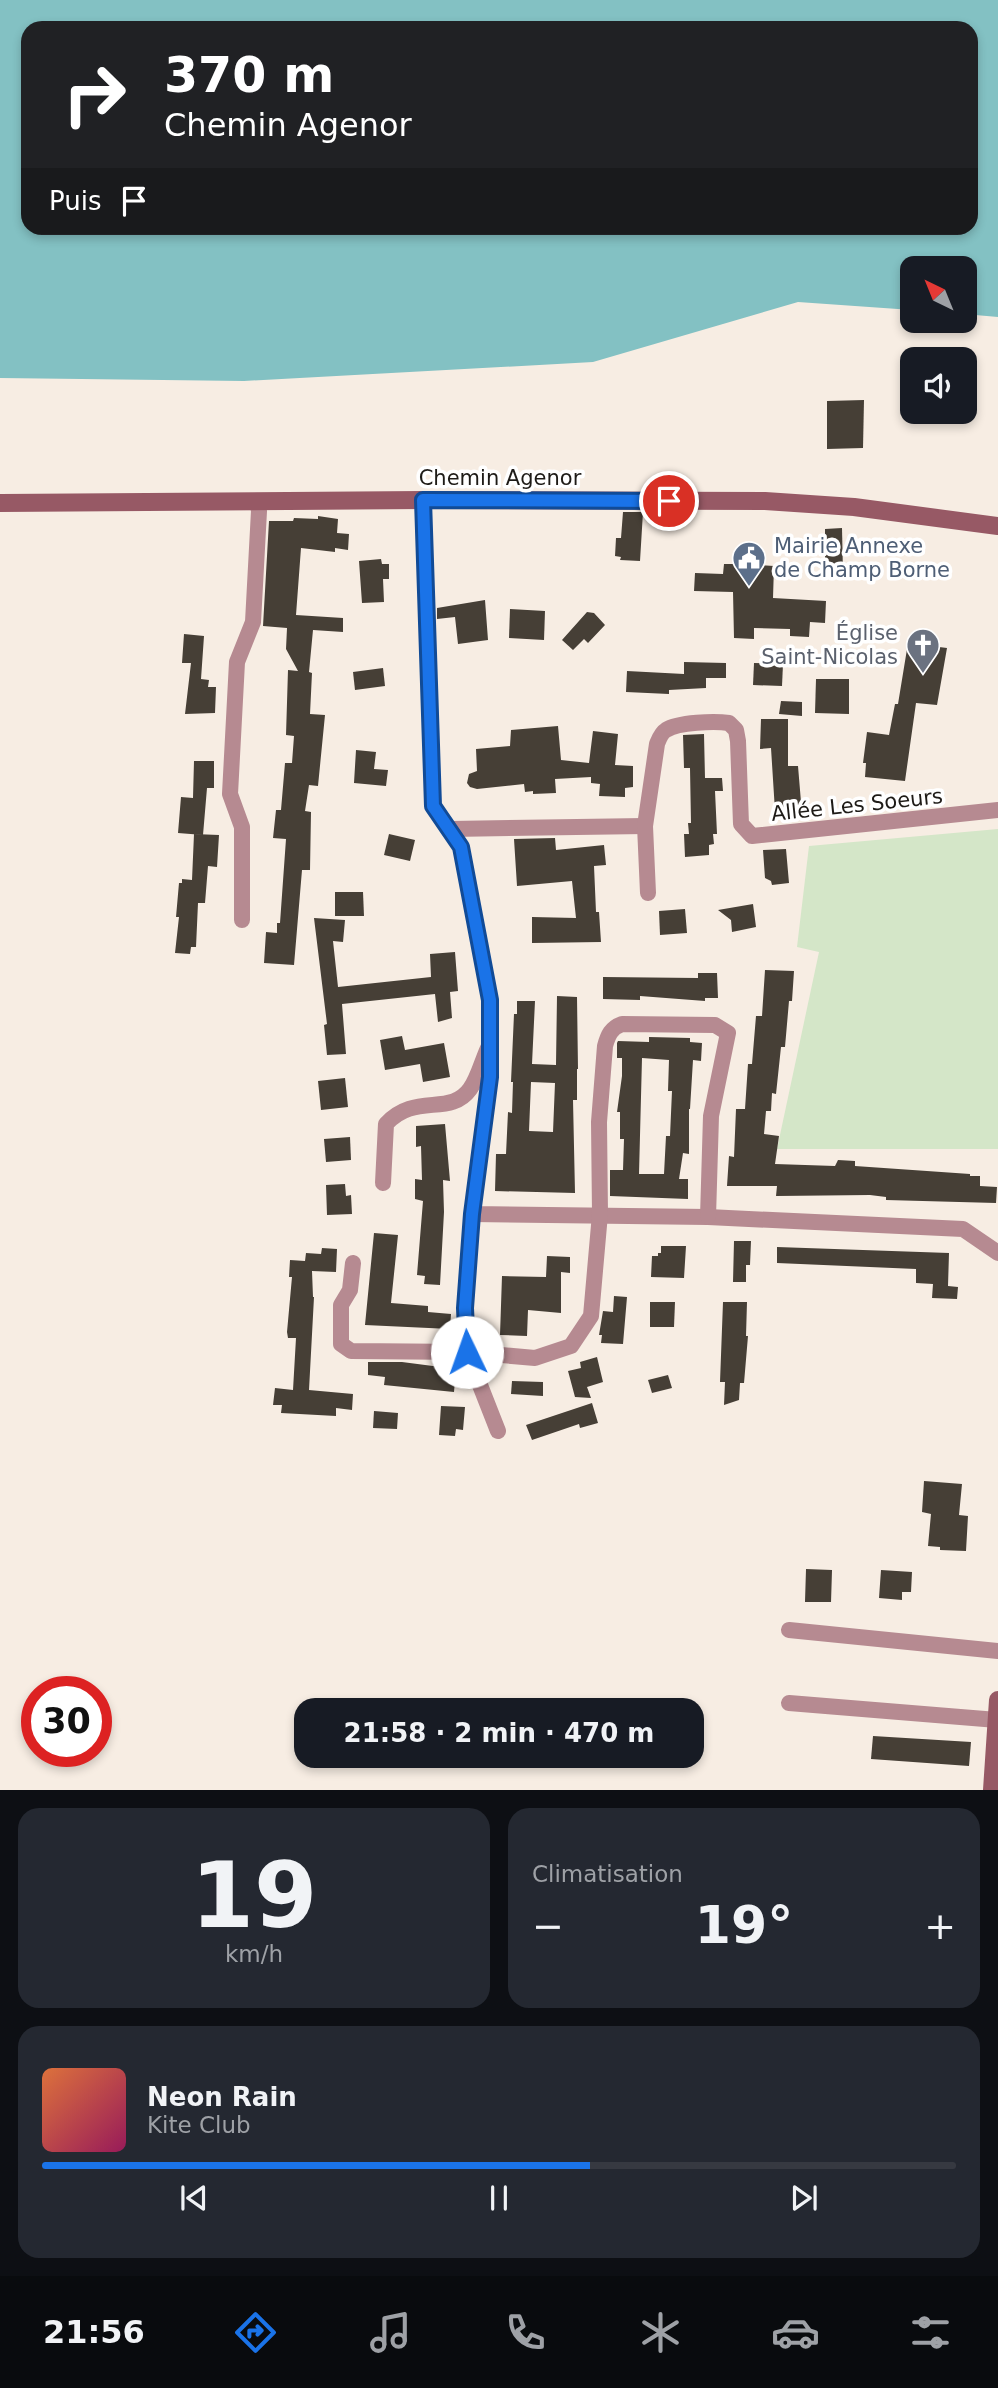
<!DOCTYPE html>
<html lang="fr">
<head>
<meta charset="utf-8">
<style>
	:root { --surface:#171b24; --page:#242831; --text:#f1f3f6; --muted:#9ea1a6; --line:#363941; --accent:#1a73e8 }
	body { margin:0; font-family:"DejaVu Sans",sans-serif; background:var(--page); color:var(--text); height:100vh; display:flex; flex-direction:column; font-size:26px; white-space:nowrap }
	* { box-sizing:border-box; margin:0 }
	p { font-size:23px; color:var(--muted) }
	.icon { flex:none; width:38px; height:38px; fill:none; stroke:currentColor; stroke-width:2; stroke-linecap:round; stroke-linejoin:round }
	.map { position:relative; height:1790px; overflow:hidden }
	.drawer { display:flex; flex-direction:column; gap:18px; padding:18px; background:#0d0f14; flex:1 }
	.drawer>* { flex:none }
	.banner { position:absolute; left:21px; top:21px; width:957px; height:214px; border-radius:21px; box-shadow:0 4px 10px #0003; background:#202124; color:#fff; overflow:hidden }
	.needle { width:46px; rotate:317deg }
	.buttons { position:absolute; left:900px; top:256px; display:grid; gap:14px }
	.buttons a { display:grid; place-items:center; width:77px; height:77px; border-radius:14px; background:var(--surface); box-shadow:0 4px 10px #0003; font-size:35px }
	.speed { position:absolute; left:21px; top:1676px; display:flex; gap:14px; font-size:35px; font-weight:700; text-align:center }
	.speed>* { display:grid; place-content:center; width:91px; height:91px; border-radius:50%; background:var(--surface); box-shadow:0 4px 10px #0003; line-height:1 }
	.speed .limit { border:10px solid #d22; background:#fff; color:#111 }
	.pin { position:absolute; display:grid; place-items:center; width:60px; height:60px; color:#fff; margin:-30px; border:4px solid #fff; border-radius:50%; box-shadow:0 2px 7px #0007 }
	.me { position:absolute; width:77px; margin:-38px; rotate:357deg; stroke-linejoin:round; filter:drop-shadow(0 0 5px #0008) }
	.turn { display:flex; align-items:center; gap:24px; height:147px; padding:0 28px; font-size:32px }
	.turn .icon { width:91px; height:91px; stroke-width:2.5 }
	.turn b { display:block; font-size:49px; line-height:60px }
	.then { display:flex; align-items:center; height:66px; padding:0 28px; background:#0003; gap:14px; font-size:26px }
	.big { font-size:52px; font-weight:700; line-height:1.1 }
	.drawer .tile { flex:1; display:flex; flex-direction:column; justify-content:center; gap:10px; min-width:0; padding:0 24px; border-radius:21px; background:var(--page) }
	.drawer .dial { align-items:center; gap:0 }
	.dial b { font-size:91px; line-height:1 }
	.song { display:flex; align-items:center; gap:21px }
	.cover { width:84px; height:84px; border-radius:10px; background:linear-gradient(135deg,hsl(20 70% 55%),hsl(330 70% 35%)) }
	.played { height:7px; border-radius:4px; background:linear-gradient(90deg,var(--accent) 60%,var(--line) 60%) }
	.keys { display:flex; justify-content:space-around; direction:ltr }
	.heat { display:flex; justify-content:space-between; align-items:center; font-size:38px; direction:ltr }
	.drawer .tiles { flex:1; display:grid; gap:18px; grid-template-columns:1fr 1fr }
	.tile:last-child { grid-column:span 2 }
	.trip { position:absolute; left:294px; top:1698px; width:410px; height:70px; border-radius:21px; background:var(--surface); box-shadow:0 4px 10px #0003; font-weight:700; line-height:70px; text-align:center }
	.tab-bar { display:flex; height:112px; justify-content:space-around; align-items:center; background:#090b0e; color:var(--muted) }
	.tab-bar .icon { width:49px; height:49px }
	.tab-bar .current { color:var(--accent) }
	.tab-bar b { font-size:32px; color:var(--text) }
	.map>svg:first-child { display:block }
	.green { fill:#d4e6c8 }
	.water { fill:#83c1c3; fill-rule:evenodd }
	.building { fill:#463f36; fill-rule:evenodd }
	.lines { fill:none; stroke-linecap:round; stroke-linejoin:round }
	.minor { stroke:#b68a91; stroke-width:16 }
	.secondary { stroke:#975965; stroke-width:18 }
	.route-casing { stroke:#114b97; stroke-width:18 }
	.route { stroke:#1a73e8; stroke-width:12 }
	.labels { text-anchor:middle; stroke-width:7; stroke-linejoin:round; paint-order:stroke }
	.street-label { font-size:21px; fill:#1e1b17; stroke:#fff }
	.service-label { font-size:21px; fill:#4e5e75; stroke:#fff; text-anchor:start }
	.worship-label { font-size:21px; fill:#5b616d; stroke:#fff; text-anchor:end }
</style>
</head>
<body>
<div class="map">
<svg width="998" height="1790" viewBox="0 0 998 1790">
	<rect width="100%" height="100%" fill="#f7ede3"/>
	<polygon class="green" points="998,829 998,1149 777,1149 819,952 797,947 809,846"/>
	<path class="water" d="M0,0H998V317L964,314V268H912V310L798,302L593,362L244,381L0,378ZM28,28H971V228H28Z"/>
	<g class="building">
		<polygon points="864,400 863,448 827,449 827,401"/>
		<polygon points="623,512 643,512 640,561 620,560 621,557 615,556 616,538 621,538"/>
		<polygon points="318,516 338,519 337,533 349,534 348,550 335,548 335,552 301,548 296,615 343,618 343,632 313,630 309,672 312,673 310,714 325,715 318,786 309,785 305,811 311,812 310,870 302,870 294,965 264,963 266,932 277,933 277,923 280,923 286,839 273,838 276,810 281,810 285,763 292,763 294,736 286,735 288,670 298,671 286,649 287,628 263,626 269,521 293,521 294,518 318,519"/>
		<polygon points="842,528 843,573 825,573 825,529"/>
		<polygon points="381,559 382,564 389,564 389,579 383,579 384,602 362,603 359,561"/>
		<polygon points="724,564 737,564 737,568 760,569 760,565 774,566 773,598 826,601 825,623 810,622 809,637 790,636 790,629 754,628 754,639 734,638 733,592 694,591 695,573 723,574"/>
		<polygon points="485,600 488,640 458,644 455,617 437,619 437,608"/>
		<polygon points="510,609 545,611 544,640 509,638"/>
		<polygon points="587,612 594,613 605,625 588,643 584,639 573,650 562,640"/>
		<polygon points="184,634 204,636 201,679 209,680 208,687 216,687 215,713 185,714 191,663 182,663"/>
		<polygon points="908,643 947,648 937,705 916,703 905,781 865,777 866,763 863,763 867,732 889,735 895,704 898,704"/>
		<polygon points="684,662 726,663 726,678 706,678 706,688 669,690 669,694 626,692 627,671 684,674"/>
		<polygon points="754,663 783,664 782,686 753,685"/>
		<polygon points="383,668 385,686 355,690 353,672"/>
		<polygon points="816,679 849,679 849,714 815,713"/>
		<polygon points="781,701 802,702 802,716 779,714"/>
		<polygon points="761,719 788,719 788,766 798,766 801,802 799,803 799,808 775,811 771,748 760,749"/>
		<polygon points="558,726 561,760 589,763 593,731 618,734 615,765 633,766 633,787 625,788 625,797 599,796 600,784 591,783 591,777 555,779 556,793 533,794 533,791 525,792 524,784 477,789 470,787 467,783 469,774 477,771 476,749 510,746 511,730"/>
		<polygon points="704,734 705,778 722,778 723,791 715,791 717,834 713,834 714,844 709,845 709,855 685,857 684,834 689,834 688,823 691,823 690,768 684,768 683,735"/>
		<polygon points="356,750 376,752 374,769 388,770 386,786 354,783"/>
		<polygon points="194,761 214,761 214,788 207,788 203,835 178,833 181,797 193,798"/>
		<polygon points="194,834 219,835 217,867 208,866 205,903 198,903 196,947 191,947 190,954 175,953 179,917 176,917 179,883 182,883 182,879 192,880"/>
		<polygon points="389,834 415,840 410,861 384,855"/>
		<polygon points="555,838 556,850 604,845 606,865 594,866 596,912 599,912 601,942 532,943 532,917 576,918 572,881 517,886 514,839"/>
		<polygon points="786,849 789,883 772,885 771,881 765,878 763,850"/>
		<polygon points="335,892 363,892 364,916 335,916"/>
		<polygon points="753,904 756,927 732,932 731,920 718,910"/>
		<polygon points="685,909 687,933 660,935 659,911"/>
		<polygon points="314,918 345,920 343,942 333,941 338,987 431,977 430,954 455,952 458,991 450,992 452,1018 438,1022 435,994 342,1004 346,1054 327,1055 324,1025 327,1024"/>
		<polygon points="765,970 794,971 792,1001 789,1001 785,1047 781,1047 776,1094 772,1093 771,1111 766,1111 764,1134 779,1136 775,1164 835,1166 838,1160 855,1161 855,1166 970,1174 970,1176 980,1176 980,1186 997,1187 996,1203 886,1200 886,1197 870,1195 776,1196 777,1186 727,1186 729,1156 734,1157 736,1109 745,1109 748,1064 752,1064 756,1016 762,1016"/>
		<polygon points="698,973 717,973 718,998 705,998 705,1001 640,996 640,1000 603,999 603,977 698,978"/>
		<path d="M557,996L577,997L578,1069H577V1100H573L575,1193L495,1191L496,1154H506L508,1112L512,1113L513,1082H511L514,1014H517V1001H535L532,1064L556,1065ZM531,1082L555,1083L553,1132L529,1131Z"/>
		<polygon points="402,1036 405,1050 444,1043 450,1077 423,1082 420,1064 385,1070 380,1040"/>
		<path d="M649,1037L690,1038V1042L702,1043L701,1061L693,1060L690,1109H689V1154L683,1153L679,1179H688V1199L610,1196V1170H623L624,1139H620V1112H617L622,1076V1058H617V1043L618,1041L649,1042ZM642,1058L669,1060L668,1091H672L670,1136H666L664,1174H639Z"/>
		<polygon points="345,1078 348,1107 321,1110 318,1081"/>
		<polygon points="445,1124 450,1181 443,1180 444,1212 440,1285 424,1284 425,1276 417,1275 423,1201 415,1199 415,1179 422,1180 421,1146 416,1147 416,1126"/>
		<polygon points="350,1137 351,1160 326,1162 324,1139"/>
		<polygon points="345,1184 346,1196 351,1195 352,1214 327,1215 326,1185"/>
		<polygon points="374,1233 398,1235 391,1303 428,1306 428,1312 451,1314 450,1329 365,1325"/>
		<polygon points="734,1241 751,1241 750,1265 746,1265 746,1282 733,1282"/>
		<polygon points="661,1246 686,1246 684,1278 651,1277 652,1256 658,1256 658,1253 661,1253"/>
		<polygon points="777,1247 949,1253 948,1286 958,1287 957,1299 932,1298 933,1284 916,1283 916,1269 777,1263"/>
		<polygon points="322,1248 337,1249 336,1272 312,1271 313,1297 314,1297 309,1390 353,1394 352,1410 336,1408 336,1416 281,1413 282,1405 273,1405 275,1388 293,1390 296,1338 288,1338 287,1332 292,1277 289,1277 290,1260 305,1261 306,1253 321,1254"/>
		<polygon points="547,1256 570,1257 570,1273 561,1272 561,1313 528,1310 527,1336 500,1335 502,1276 546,1277"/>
		<polygon points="614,1296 627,1297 623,1344 601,1343 602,1335 599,1335 603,1311 613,1312"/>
		<polygon points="650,1302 675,1302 674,1327 650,1327"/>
		<polygon points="723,1302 747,1302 746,1336 748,1336 744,1383 740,1383 739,1400 724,1405 725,1382 720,1382"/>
		<polygon points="597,1357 603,1382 587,1387 591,1398 575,1397 568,1371 581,1368 580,1362"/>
		<polygon points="368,1362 402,1362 456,1369 454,1392 384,1385 385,1377 368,1375"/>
		<polygon points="668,1375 672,1388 652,1393 648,1380"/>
		<polygon points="512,1381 543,1382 543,1396 511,1394"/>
		<polygon points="592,1403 598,1423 580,1428 579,1424 532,1440 526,1425"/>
		<polygon points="441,1406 465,1407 463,1430 456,1429 455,1436 439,1435"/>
		<polygon points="374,1411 398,1413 397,1429 373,1428"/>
		<polygon points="924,1481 962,1484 959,1515 968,1516 966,1551 940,1550 940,1547 928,1546 931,1514 922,1512"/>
		<polygon points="806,1569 832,1570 831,1602 805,1602"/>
		<polygon points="881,1570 912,1572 911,1592 902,1592 902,1600 879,1598"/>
		<polygon points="873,1736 971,1742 969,1766 871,1759"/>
	</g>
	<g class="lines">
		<g class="minor">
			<polyline points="423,500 433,806 461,847 490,1000 490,1077 472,1214 708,1217 963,1229 998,1253"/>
			<polyline points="451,829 645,826"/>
			<path d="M648,893L645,826L657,744C659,739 661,733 666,730C678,722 715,721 729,723L736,730L738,741L741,824L752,836L998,810"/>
			<polyline points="242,920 242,827 230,794 237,662 253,622 259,511 257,501"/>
			<path d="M383,1183L386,1124C415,1092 450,1117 470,1089C478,1078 482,1061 488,1048"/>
			<polyline points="472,1214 465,1308 467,1352 498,1431"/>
			<path d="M353,1263L350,1290L341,1305V1344L351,1351L467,1352L535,1358L571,1346L591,1316L600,1214L599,1122L605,1046C608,1035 611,1028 622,1024L715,1025L728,1033L711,1116L708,1217"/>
			<polyline points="789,1630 998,1651"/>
			<polyline points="789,1703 997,1720"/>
		</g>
		<g class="secondary">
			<polyline points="0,503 423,500 765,501 854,507 998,526"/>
			<polyline points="992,1790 998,1700"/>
		</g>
	</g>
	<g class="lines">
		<defs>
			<polyline id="route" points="467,1352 465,1308 472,1214 490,1077 490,1000 461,847 433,806 423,500 669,501"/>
		</defs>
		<use href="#route" class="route-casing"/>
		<use href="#route" class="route"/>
	</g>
	<defs>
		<symbol id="civic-pin" viewBox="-11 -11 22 30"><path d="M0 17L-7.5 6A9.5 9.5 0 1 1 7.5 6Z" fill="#5c6f8a" stroke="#fff"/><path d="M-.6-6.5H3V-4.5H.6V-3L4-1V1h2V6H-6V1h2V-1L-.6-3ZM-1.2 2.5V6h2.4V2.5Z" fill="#fff"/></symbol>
		<symbol id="church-pin" viewBox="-11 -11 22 30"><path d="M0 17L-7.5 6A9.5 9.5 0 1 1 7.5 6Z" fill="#6b7280" stroke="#fff"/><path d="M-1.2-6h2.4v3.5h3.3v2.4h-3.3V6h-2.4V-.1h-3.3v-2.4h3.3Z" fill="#fff"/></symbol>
	</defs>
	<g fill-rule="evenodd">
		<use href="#civic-pin" x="730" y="539" width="38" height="52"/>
		<use href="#church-pin" x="904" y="626" width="38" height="52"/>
	</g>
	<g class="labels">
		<g class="street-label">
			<text x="500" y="485">Chemin Agenor</text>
			<text transform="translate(857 805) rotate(-6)" y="7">Allée Les Soeurs</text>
		</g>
		<g class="service-label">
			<text x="774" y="553">Mairie Annexe<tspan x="774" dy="24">de Champ Borne</tspan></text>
		</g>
		<g class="worship-label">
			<text x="898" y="640">Église<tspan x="898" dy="24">Saint-Nicolas</tspan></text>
		</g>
	</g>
</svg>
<div class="buttons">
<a><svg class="needle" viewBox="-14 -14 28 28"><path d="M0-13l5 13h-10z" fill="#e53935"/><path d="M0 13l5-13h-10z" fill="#9ea1a6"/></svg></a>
<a><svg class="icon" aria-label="sound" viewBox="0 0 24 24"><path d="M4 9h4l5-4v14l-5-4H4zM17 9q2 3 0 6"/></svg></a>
</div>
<div class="speed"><div class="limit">30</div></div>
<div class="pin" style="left:669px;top:501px;background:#d93025"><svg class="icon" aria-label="arrive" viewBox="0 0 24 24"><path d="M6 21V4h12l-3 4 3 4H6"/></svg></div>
<svg class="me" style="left:467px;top:1352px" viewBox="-20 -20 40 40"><circle r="19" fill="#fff"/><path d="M0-13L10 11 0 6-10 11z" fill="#1a73e8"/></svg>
<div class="trip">21:58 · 2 min · 470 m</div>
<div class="banner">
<div class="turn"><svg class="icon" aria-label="right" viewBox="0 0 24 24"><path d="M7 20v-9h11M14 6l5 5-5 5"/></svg><div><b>370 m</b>Chemin Agenor</div></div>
<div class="then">Puis<svg class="icon" aria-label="arrive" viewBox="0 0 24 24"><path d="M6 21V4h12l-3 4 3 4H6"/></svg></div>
</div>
</div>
<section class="drawer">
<div class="tiles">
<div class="tile dial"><b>19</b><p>km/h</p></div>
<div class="tile"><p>Climatisation</p>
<div class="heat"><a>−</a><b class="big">19°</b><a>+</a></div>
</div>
<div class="tile">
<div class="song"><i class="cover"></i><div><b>Neon Rain</b><p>Kite Club</p></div></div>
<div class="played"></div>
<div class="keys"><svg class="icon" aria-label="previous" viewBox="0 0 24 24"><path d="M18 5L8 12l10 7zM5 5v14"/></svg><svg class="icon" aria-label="pause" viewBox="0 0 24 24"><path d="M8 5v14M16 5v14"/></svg><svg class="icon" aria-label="next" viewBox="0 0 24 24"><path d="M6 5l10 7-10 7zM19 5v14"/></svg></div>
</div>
</div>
</section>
<nav class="tab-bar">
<b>21:56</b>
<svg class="icon current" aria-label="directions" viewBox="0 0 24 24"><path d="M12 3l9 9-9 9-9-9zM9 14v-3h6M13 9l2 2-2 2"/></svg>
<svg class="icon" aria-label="music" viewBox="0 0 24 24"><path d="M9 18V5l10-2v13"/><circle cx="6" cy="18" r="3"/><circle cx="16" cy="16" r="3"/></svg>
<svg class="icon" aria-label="phone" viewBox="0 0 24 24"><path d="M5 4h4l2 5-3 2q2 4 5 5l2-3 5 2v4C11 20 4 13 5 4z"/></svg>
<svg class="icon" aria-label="climate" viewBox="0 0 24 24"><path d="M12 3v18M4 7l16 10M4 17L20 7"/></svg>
<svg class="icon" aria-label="car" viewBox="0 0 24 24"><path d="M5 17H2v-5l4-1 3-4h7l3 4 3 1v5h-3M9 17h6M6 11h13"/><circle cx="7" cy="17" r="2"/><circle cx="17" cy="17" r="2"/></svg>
<svg class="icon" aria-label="filters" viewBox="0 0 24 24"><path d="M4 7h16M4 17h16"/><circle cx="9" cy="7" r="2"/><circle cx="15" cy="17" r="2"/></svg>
</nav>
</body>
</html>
